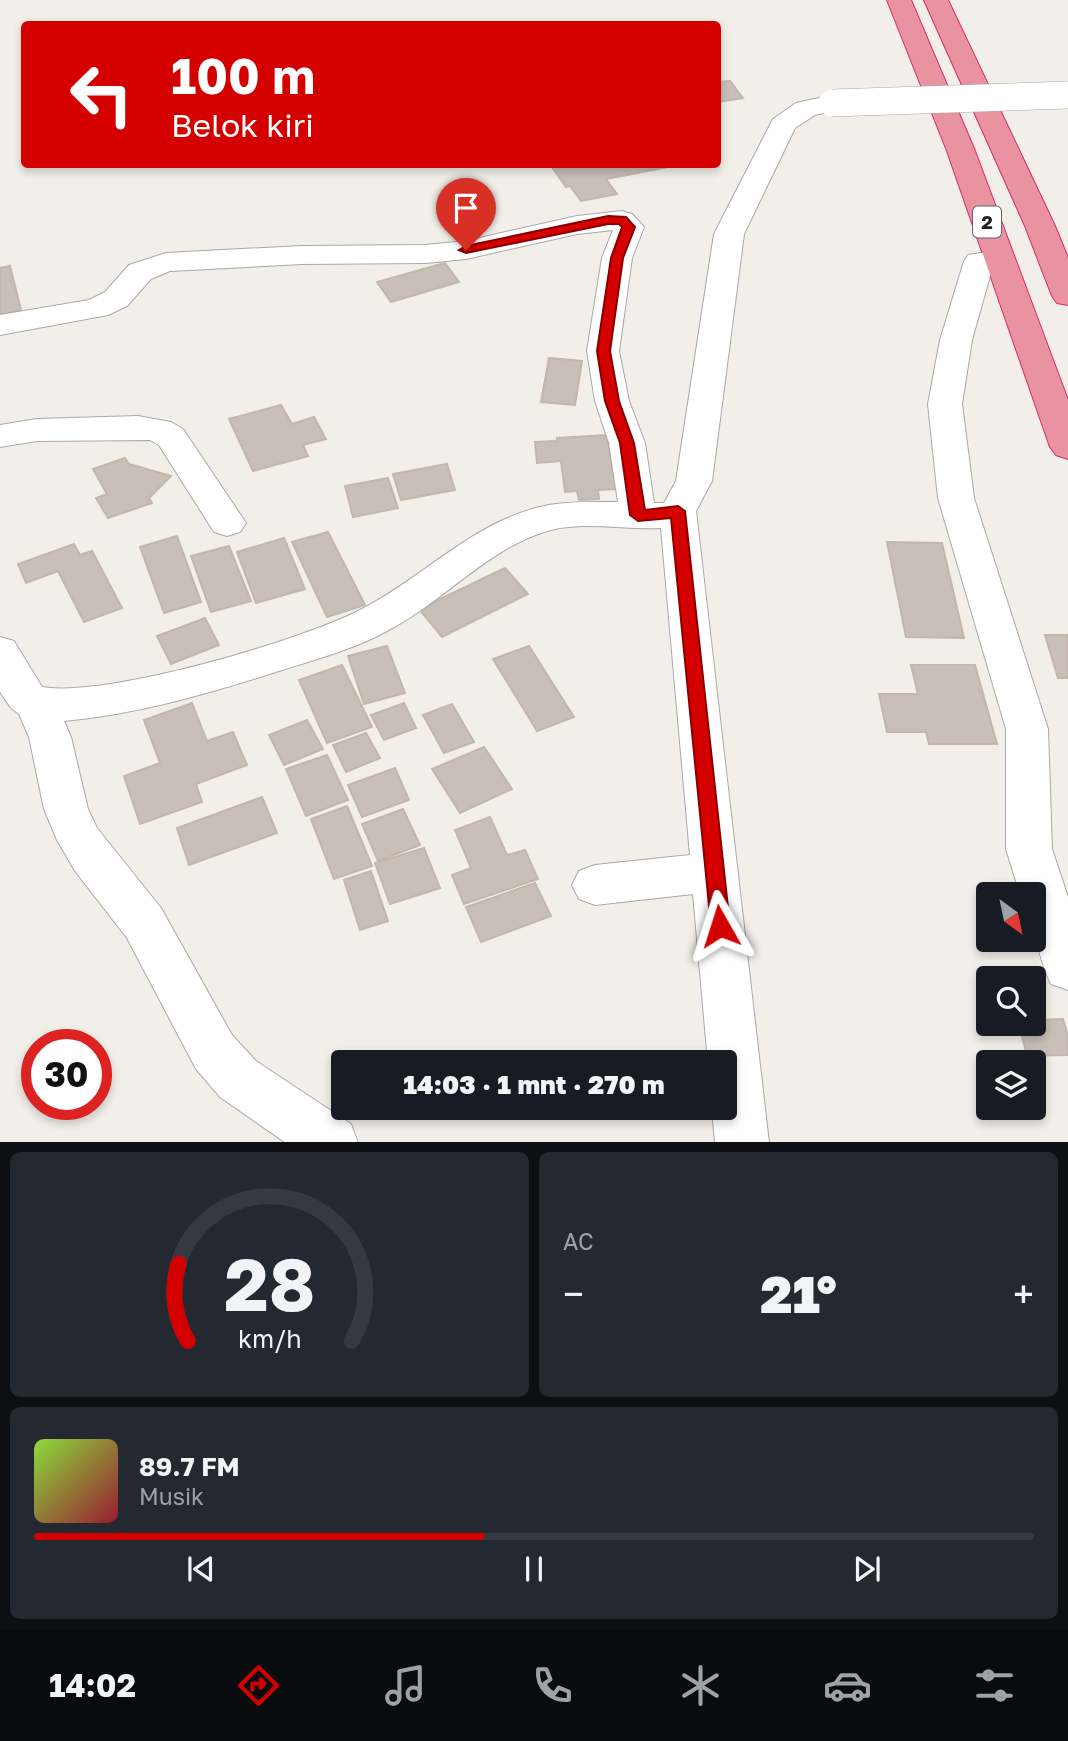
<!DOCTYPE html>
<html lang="id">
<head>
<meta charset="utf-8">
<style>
	:root { --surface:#171b24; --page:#242831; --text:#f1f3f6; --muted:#9ea1a6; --line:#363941; --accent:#d40000 }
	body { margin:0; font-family:"Golos Text",sans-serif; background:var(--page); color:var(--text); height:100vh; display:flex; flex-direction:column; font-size:26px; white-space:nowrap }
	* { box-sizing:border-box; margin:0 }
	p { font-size:23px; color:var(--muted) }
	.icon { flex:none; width:38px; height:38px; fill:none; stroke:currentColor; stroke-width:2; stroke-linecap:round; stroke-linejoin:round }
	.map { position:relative; height:1142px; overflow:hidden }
	.side { display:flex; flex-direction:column; gap:10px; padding:10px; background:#0d0f14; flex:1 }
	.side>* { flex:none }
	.guide { position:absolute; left:21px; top:21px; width:700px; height:147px; border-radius:7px; box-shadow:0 4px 10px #0003; background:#d40000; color:#fff; overflow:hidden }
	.needle { width:46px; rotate:147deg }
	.tools { position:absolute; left:976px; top:882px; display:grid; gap:14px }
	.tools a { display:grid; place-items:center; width:70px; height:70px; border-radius:7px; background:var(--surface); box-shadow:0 4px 10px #0003; font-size:35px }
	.speed { position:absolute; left:21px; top:1029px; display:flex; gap:14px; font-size:35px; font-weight:700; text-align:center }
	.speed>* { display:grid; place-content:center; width:91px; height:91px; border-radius:50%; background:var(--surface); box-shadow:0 4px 10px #0003; line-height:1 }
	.speed .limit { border:10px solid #d22; background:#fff; color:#111 }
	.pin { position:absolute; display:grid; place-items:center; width:60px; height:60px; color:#fff; margin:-72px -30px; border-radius:50% 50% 50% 0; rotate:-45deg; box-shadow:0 0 7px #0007 }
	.pin .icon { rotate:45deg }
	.me { position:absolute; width:77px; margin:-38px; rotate:354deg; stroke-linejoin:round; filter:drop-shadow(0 0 5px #0008) }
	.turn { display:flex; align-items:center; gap:24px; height:147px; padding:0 35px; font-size:32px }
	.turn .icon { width:91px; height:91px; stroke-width:2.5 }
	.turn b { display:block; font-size:49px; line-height:60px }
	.big { font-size:52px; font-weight:800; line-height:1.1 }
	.side .tile { flex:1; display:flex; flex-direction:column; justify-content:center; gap:10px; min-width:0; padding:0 24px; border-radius:10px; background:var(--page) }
	.side .dial { align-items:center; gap:0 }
	.dial svg { height:182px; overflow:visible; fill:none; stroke:var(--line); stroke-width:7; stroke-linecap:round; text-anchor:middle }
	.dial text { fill:var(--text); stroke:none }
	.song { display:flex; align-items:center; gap:21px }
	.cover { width:84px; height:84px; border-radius:10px; background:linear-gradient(135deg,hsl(90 70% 55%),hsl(350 70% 35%)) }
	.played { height:7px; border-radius:4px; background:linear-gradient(90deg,var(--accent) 45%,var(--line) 45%) }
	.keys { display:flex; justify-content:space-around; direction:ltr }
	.heat { display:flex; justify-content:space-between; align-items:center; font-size:38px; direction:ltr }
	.side .tiles { flex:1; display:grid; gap:10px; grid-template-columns:1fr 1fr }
	.tile:last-child { grid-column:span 2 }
	.trip { position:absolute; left:331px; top:1050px; width:406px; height:70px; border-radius:7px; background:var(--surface); box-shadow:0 4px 10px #0003; font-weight:800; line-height:70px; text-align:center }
	.tab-bar { display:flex; height:112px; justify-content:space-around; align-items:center; background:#090b0e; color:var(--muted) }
	.tab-bar .icon { width:49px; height:49px }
	.tab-bar .on { color:var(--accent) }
	.tab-bar b { font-size:32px; color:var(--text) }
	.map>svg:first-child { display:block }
	.building { fill:#c7bfb8; stroke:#c4b6ab; stroke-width:2 }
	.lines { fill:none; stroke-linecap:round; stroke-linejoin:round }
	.minor-casing { stroke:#a9a9a9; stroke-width:2 }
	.highway-casing { stroke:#dc2a67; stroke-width:2 }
	.minor { fill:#fff; fill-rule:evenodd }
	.highway { fill:#e892a2; fill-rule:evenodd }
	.minor-bridge-casing { stroke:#a9a9a9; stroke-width:28; stroke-linecap:butt }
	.minor-bridge { stroke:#fff; stroke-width:27 }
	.route { fill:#d40000; stroke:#8a0000; stroke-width:2 }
	.labels { text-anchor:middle; stroke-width:5; stroke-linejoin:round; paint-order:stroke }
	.shield { fill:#fff; stroke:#646464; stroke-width:2 }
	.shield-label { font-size:19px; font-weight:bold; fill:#222 }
</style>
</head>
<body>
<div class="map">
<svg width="1068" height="1143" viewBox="0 0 1068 1143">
	<rect width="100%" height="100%" fill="#f2efe9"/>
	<g class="building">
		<polygon points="730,81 743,98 718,102 718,82"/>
		<polygon points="564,164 679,164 679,165 606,179 617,194 581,201 570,186 566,187 552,167"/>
		<polygon points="445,263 459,282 391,302 377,282"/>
		<polygon points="10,266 21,310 0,315 0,268"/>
		<polygon points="549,358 582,361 575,405 541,402"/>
		<polygon points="281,405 292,424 314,417 326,439 303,445 308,456 253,471 229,419"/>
		<polygon points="607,435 616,489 598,490 599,499 579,500 577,491 565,492 561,461 537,463 535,442 557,441 557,438"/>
		<polygon points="125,458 129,464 171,476 149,498 152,503 108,518 96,498 107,494 93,469"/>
		<polygon points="447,464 455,490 401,500 393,474"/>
		<polygon points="388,478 398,508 353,517 345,486"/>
		<polygon points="328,532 365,605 327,617 292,542"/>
		<polygon points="177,536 201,602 164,613 140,547"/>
		<polygon points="284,538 305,589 256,603 237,552"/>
		<polygon points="887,542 942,543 964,638 906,637"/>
		<polygon points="74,544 80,555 92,551 122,608 84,622 58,571 26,583 18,564"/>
		<polygon points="229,546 251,601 211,612 191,556"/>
		<polygon points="505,568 528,594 442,637 419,609"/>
		<polygon points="205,618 219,645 171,664 157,636"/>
		<polygon points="1045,635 1068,635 1068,678 1058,678"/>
		<polygon points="387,646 405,693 364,704 348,656"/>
		<polygon points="529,646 574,717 537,731 493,659"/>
		<polygon points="342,665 372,727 327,743 299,680"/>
		<polygon points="911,665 975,665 997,744 929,744 926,732 887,732 879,694 918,694"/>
		<polygon points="192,703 207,741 233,732 247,765 196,784 202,802 140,824 124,776 160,763 144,720"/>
		<polygon points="404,703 416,728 384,740 371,715"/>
		<polygon points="452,704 474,742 444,753 423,715"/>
		<polygon points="307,720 323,749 284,765 269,735"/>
		<polygon points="366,733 380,758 346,772 333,745"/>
		<polygon points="484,747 512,789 460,813 432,769"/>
		<polygon points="327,755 348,800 306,816 286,769"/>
		<polygon points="395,768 409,800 362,817 348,785"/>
		<polygon points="262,797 277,833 189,865 177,828"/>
		<polygon points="347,806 372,866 334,879 311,819"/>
		<polygon points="403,809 420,845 378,861 362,824"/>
		<polygon points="490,817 507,855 525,850 538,879 464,904 452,875 471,868 455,830"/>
		<polygon points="424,848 440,888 390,904 375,863"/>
		<polygon points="371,871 388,921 360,930 344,880"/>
		<polygon points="535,883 551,916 481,942 466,907"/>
		<polygon points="1063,1019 1068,1036 1068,1055 1027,1056 1019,1024 1034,1024 1034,1020"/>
	</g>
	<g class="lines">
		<defs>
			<g id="minor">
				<path d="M832,95L841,97L845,103L841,109L815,115L795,128L744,234L712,481L696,511L769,1143H715L712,1108H724V1062H708L693,894L595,905L579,899L572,885L579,871L595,865L690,855L661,528C624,530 580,520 544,532C485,551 442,603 387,631C354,649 317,659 282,670C211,693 139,714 64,721L71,737L88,809L97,828L161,908L232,1035L256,1061L351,1124L358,1143H286L220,1097L196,1069L127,938L75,871L57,840L44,809L29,737L19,714L11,708L0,692V637L14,641L42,687C106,698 300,641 360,610C425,577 475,519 549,505C572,501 595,502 618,502L609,443L595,401L587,351L602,258L613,230L577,234L466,259L426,263L302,264L170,271L151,279L127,306L108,315L0,335V315L89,300L105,292L129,265L166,253L302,246L426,245L466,241L577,216L622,211L632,214L644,227L632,258L619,351L629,401L645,443L654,503H664L676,481L714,234L773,119L796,103Z"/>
				<path d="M1000,250L1011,253L1015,259L1011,265L992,269L972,340L962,404L974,498L1048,729L1052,849L1068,897V990L1051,984C1036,951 1034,929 1034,894H1020L1006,849V729L938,498L928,404L940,340L964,261L968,255Z"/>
				<polygon points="138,416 171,422 183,429 246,523 240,532 227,536 214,532 159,445 150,440 37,441 0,447 0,425 37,419"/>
			</g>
			<g id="highway">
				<polygon points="887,0 911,0 975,151 1068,400 1068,459 1056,455 1050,447 947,151"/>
				<polygon points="924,0 948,0 1055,226 1068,258 1068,305 1057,303 1052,296 1025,226"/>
			</g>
		</defs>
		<use href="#minor" class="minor-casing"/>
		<use href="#highway" class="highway-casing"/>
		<use href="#minor" class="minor"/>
		<use href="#highway" class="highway"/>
		<defs>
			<polyline id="minor-bridge" points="832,103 1068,95"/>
		</defs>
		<use href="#minor-bridge" class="minor-bridge-casing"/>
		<use href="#minor-bridge" class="minor-bridge"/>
	</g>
	<polygon class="route" points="608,216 626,217 635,227 623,258 610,351 619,401 634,443 645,510 678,506 685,511 730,926 727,932 720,935 714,932 711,926 671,518 638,521 630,515 620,443 605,401 597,351 611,258 622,227 619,224 608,224 466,253 459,250 466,246"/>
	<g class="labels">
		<rect class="shield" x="973" y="206.5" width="28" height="31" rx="5"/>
		<g class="shield-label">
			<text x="987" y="229">2</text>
		</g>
	</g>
</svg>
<div class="tools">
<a><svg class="needle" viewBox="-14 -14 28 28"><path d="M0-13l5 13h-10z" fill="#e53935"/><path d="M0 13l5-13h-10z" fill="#9ea1a6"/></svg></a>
<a><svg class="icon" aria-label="search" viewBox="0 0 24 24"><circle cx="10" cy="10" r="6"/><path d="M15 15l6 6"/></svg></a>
<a><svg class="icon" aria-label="layers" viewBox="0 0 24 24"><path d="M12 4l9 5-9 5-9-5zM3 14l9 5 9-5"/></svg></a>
</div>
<div class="speed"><div class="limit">30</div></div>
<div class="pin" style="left:466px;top:250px;background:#d93025"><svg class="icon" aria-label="arrive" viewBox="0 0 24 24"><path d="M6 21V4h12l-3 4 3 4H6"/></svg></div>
<svg class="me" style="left:720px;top:926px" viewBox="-20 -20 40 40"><path d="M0-17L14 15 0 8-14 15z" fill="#d40000" stroke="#fff" stroke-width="4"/></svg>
<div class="trip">14:03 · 1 mnt · 270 m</div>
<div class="guide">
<div class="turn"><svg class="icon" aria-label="left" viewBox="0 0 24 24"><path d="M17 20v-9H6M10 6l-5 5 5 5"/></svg><div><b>100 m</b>Belok kiri</div></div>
</div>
</div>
<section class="side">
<div class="tiles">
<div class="tile dial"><svg viewBox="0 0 100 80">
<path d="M14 69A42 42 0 1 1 86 69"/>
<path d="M14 69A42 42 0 0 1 10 35" stroke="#d40000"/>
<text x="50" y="56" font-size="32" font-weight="700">28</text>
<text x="50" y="72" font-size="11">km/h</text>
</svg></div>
<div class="tile"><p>AC</p>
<div class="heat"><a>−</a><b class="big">21°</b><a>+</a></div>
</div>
<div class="tile">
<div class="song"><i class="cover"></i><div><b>89.7 FM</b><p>Musik</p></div></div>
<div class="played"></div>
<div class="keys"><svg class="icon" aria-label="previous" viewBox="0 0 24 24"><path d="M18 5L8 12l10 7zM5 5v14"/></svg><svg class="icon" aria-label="pause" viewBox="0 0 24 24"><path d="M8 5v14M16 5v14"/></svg><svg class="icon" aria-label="next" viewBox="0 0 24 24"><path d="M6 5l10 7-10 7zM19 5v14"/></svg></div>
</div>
</div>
</section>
<nav class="tab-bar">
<b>14:02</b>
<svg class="icon on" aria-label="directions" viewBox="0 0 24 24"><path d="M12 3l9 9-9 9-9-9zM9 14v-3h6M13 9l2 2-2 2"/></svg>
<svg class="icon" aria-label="music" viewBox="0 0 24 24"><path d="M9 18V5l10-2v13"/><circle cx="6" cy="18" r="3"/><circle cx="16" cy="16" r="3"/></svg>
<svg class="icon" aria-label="phone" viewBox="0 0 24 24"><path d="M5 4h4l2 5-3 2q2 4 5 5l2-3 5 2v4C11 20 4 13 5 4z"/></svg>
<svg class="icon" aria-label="climate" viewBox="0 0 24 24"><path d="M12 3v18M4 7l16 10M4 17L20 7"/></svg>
<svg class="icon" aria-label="car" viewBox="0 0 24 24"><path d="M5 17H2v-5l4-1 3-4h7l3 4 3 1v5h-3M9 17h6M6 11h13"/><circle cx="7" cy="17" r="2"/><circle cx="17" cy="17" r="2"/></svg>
<svg class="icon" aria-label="filters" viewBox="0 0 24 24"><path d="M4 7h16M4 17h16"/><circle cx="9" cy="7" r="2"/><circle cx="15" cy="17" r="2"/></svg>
</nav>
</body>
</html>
